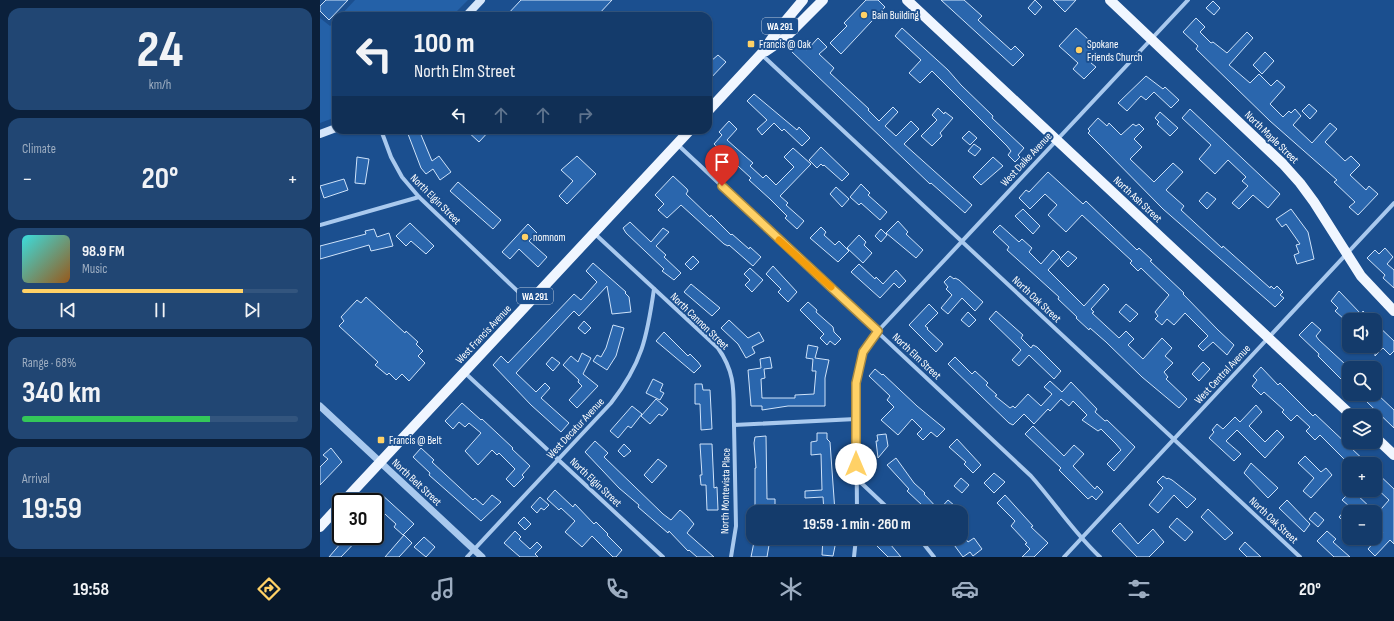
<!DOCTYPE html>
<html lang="en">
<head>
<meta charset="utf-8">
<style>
	:root { --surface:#143b6b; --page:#214673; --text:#f1f3f6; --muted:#9dadc1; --line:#33557e; --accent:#ffd166 }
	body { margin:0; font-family:"Sofia Sans Condensed",sans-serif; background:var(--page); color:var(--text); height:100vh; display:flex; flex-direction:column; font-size:15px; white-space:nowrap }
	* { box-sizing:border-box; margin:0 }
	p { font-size:13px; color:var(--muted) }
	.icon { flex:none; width:22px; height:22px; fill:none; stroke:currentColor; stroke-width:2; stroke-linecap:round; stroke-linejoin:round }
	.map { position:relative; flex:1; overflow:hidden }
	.side { display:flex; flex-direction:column; gap:8px; padding:8px; background:#0b203b; width:320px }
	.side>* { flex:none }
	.banner { position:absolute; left:12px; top:12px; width:380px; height:122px; border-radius:12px; box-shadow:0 1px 3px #0004,0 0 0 1px var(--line); background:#143b6b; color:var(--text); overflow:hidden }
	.controls { position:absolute; left:1022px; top:313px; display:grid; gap:8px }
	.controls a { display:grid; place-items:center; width:40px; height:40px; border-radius:8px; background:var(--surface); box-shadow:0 1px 3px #0004,0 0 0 1px var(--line); font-size:20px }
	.speed { position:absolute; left:12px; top:493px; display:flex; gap:8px; font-size:20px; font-weight:700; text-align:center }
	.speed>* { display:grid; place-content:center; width:52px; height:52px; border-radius:50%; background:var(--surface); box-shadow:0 1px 3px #0004,0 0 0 1px var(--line); line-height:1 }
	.speed .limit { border:2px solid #111; border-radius:6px; background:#fff; color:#111 }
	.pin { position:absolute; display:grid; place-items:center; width:34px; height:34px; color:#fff; margin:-41px -17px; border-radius:50% 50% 50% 0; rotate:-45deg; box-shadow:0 0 4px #0007 }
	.pin .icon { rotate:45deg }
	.me { position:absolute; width:44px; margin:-22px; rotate:0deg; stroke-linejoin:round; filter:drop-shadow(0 0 3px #0008) }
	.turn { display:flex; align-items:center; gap:14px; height:84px; padding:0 16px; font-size:18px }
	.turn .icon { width:52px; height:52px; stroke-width:2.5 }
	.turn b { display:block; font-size:28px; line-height:34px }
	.lanes { display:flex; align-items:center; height:38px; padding:0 16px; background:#0003; justify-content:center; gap:20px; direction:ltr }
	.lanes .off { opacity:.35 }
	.big { font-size:30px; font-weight:700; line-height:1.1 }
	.side .widget { flex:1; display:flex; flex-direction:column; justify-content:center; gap:6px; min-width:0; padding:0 14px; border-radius:12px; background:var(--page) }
	.side .dial { align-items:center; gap:0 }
	.dial b { font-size:52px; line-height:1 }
	.song { display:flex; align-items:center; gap:12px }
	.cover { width:48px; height:48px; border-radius:6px; background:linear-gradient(135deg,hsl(180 70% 55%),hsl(30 70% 35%)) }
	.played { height:4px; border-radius:2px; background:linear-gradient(90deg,var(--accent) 80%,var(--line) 80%) }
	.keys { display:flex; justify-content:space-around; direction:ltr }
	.heat { display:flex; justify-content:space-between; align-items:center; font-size:22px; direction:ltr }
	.charge { height:6px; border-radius:3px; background:linear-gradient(90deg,#34c759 68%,var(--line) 0) }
	.trip { position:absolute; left:426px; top:505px; width:222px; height:40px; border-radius:12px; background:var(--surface); box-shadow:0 1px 3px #0004,0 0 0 1px var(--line); font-weight:700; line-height:40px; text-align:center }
	.menu { display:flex; height:64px; justify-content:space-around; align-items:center; background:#08182b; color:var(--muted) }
	.menu .icon { width:28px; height:28px }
	.menu .on { color:var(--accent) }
	.menu b { font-size:18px; color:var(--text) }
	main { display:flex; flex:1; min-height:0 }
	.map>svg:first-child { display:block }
	.green { fill:#2461a8 }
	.building { fill:#2a66ad; stroke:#cfe3fa }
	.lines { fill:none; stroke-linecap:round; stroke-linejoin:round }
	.minor { stroke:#a9c9ee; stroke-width:4 }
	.tertiary { stroke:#a9c9ee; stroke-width:7 }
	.secondary { stroke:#d6e6fa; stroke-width:8 }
	.primary { stroke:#f0f6ff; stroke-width:10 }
	.route-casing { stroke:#a68842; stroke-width:10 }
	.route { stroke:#ffd166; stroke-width:7 }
	.slow { stroke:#f59e0b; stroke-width:7 }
	.poi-dot { fill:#ffd166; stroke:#1b4f8f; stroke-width:1.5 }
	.labels { text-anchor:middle; stroke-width:4; stroke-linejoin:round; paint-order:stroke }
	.shield { fill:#1b4f8f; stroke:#bbcadd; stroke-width:1 }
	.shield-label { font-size:10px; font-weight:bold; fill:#fff }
	.poi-label { font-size:11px; fill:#fff; stroke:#1b4f8f; text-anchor:start }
	.street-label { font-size:11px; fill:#fff; stroke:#1b4f8f }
</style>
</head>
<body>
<main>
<section class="side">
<div class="widget dial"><b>24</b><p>km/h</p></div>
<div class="widget"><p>Climate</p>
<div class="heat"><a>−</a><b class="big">20°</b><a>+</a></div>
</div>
<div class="widget">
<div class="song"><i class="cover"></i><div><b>98.9 FM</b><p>Music</p></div></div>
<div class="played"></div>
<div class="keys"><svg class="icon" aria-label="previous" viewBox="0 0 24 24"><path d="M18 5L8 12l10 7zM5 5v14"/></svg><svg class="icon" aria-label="pause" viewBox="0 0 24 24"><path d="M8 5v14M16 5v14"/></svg><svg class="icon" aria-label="next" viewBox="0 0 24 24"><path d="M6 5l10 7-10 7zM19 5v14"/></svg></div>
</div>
<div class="widget"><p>Range · 68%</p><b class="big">340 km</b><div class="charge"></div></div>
<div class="widget"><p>Arrival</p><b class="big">19:59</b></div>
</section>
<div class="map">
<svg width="1074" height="557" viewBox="0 0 1074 557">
	<rect width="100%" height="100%" fill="#1b4f8f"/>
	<g class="green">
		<polygon points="35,0 148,0 132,16 20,16"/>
		<polygon points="0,18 10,26 16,20 16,117 0,123"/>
	</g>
	<g class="building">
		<polygon points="6,0 28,0 9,20 0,11 0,6"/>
		<polygon points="201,0 292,0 277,16 186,16"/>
		<polygon points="546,0 558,0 565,7 521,54 510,43 527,26 524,23"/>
		<polygon points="621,0 644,0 662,16 658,20 671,32 691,50 695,46 704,55 693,66"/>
		<polygon points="715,0 722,7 715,15 708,8"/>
		<polygon points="733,0 756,0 745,12"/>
		<polygon points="893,1 900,8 894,15 886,8"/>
		<polygon points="876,18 885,27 880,32 891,43 893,42 907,53 927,32 933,38 909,65 930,83 939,74 951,86 957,80 965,87 950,104 963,117 969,111 971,113 975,109 981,116 973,125 992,143 1010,123 1017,129 1005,142 1025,161 1031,156 1040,165 1030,175 1046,190 1049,186 1058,194 1038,215 1029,207 1035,202 1014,182 1017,180 950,121 876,49 878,46 863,32"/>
		<polygon points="582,28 628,70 641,85 673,116 672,118 704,148 698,155 700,157 695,162 688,155 691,151 687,146 612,71 600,83 589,73 601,60 575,36"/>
		<polygon points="756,28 769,40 766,42 779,55 771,63 776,67 764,79 753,69 758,63 739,46"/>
		<polygon points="498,38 507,47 499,54 514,68 510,73 549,109 548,110 559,121 573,107 578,112 565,126 576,136 591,121 599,129 584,144 652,205 645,213 611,183 610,184 471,51 479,43 487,50"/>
		<polygon points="945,52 954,61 942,74 933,65"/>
		<polygon points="398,55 406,62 388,81 388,58 391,61"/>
		<polygon points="826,76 843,89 845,87 859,100 851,108 834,92 826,100 821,96 807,111 798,103"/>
		<polygon points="434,94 477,130 479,127 490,138 482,146 464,129 462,131 454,123 442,135 437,129 447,120 427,101"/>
		<polygon points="989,104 997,111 990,119 982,111"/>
		<polygon points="618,108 624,114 625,112 633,118 620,133 622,136 612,146 601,136 617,120 612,115"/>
		<polygon points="870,109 960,194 948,208 933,195 919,209 912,203 928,186 922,181 926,177 908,160 895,174 879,159 891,145 862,118"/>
		<polygon points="840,112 858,128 850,136 837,124 839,122 835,118"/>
		<polygon points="778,118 787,126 789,123 801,135 813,124 816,126 819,124 824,129 814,139 822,147 810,159 834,182 853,163 863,172 846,190 864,206 861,210 902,248 903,246 950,288 951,286 954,289 957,286 963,292 960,295 964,298 955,307 843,209 781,146 768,133 770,131 768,129"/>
		<polygon points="409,121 417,129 407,140 433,163 430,166 443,178 446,175 456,185 474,167 464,157 473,148 491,164 460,196 468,203 466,205 484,221 477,229 465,218 467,216 450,199 429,180 431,178 394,144 402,135 399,132"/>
		<polygon points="99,130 112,161 119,156 131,172 120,180 113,169 106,174 101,168 88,134"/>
		<polygon points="146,130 170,130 159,142"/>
		<polygon points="649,131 657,138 650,145 642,138"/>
		<polygon points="654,144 661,149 655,156 648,151"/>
		<polygon points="501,147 529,174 522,181 504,165 503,166 501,164 497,168 489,160"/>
		<polygon points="257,156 276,174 247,204 239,196 253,181 241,170"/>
		<polygon points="37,157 49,159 45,184 35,183"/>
		<polygon points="673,157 683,166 661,185 653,177"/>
		<polygon points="728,172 763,204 766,201 817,250 819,248 832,260 830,261 864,293 863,294 898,330 914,345 907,355 893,342 883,351 878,346 888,336 865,313 854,325 847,319 842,325 835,319 838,316 835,312 849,295 821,268 818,271 810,263 812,261 762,215 746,232 728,215 737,205 725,194 710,209 699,198 706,190 709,192"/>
		<polygon points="353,176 367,189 368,191 366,194 390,217 391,215 411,235 412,234 429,249 430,247 441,257 433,266 409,245 408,246 404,244 361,205 347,218 338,210 344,204 335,195"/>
		<polygon points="24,179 28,190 4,198 0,186"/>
		<polygon points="138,182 181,220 173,229 130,191"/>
		<polygon points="541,184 550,193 548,195 567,212 560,220 541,203 539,205 530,197"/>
		<polygon points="516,187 529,199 522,207 510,194"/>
		<polygon points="887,192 896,199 887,209 879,201"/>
		<polygon points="703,209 720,226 713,234 695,216"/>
		<polygon points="971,209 988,232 994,259 977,264 974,255 979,253 976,245 980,244 966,224 962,227 956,219"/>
		<polygon points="578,221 588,232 586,234 603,250 596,258 566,233"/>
		<polygon points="310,222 331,242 343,228 349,232 336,246 346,255 344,257 361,273 354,280 342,271 344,269 306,233 303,228"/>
		<polygon points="90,223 114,246 106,254 91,241 86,246 76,236"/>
		<polygon points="208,224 217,233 209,241 227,257 218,267 199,249 190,259 182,252"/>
		<polygon points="680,225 699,242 702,239 712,248 709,252 721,264 733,250 740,257 728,270 764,306 784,284 789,289 771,309 774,312 772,313 799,338 806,331 814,339 808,345 823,359 842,338 852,348 845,356 853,363 844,372 848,377 846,379 867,399 859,408 822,377 786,342 770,328 769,330 756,318 757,317 738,299 739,297 687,250 689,247 673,232"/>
		<polygon points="501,227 506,232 504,235 515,245 519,241 529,251 518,262 490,238"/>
		<polygon points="54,229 57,237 69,233 73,246 51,251 49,245 0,259 0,246 46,234 45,231"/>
		<polygon points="561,229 567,235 561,242 555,236"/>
		<polygon points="539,235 546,242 544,245 552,253 543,263 527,248"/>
		<polygon points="1065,248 1073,257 1067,264 1074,270 1074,288 1063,278 1065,275 1047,258 1055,250 1059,254"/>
		<polygon points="748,251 757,258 748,267 740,259"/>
		<polygon points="373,256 379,262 371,270 365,264"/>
		<polygon points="273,263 306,292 305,293 309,297 311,312 292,314 287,286 259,316 254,311 251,314 196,373 216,392 225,383 230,388 221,398 249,423 241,432 211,405 173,365 181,356 188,363 254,294 261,300 277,282 266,271"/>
		<polygon points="539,264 555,279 556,277 563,284 576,270 586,281 579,288 574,283 560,298 531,272"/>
		<polygon points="453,266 477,292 468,302 458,292 461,289 446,274"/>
		<polygon points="430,268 443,280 432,292 425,285 430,280 424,274"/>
		<polygon points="630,276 634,279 635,278 639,280 663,302 655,311 642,298 628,314 621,308 632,295 626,289 628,287 624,282"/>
		<polygon points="371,284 400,308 392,316 364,292"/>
		<polygon points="1019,291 1041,314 1043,311 1052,320 1035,320 1030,314 1025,320 1015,311 1018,308 1011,301"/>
		<polygon points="46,297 85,333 86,331 98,342 96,344 103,351 98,356 105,363 89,381 82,374 76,380 69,373 67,375 55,365 58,362 19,326 24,321 21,317 37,300 41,303"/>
		<polygon points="488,302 497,310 496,312 513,327 514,332 521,339 515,345 510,341 507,345 500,338 504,334 480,310"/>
		<polygon points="609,304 618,313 605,326 608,328 607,329 623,344 616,352 589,325"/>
		<polygon points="806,304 818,314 810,322 799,312"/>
		<polygon points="676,311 703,335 701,338 711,348 713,345 717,347 741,371 734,379 709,355 699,366 692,360 701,350 669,319"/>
		<polygon points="648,312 656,320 649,327 641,320"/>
		<polygon points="409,320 428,338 439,332 444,341 432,347 435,353 426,358 418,344 401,328"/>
		<polygon points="264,321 271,328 265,334 258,328"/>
		<polygon points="992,322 1001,330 996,336 999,340 1025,364 1024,366 1029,371 1029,387 998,356 999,354 979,335"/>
		<polygon points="1055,323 1074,341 1074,351 1070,355 1063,348 1055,356"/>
		<polygon points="293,325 304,328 296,356 287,370 273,361 277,355 281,357 286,348"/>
		<polygon points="344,332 368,356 370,354 378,362 381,366 374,373 336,341"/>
		<polygon points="488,345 498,347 495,358 509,360 505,378 505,406 468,406 442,410 442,406 431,406 428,370 441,368 440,359 450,357 452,368 444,369 445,378 441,379 442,398 475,398 475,395 494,394 496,371 492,371 493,359 486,358"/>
		<polygon points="262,353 271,358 263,374 278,386 257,408 249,400 262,386 258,382 259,380 243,365 251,356 258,362"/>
		<polygon points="232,357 240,363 233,371 226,364"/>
		<polygon points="635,357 652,374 655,371 668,383 666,385 677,395 675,396 690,408 693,406 695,408 708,394 721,406 732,394 724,387 730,381 742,392 751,382 777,409 775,412 785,421 787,420 815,447 794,471 787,464 801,450 796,444 781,429 778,431 762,420 767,415 753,401 749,406 741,399 730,411 728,409 714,424 704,414 693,425 689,423 628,364"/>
		<polygon points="883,362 890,369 879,381 872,374"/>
		<polygon points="941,367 958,385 960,383 993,416 995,414 1048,464 1029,464 1000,435 995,440 986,431 990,427 977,415 971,421 962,412 964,410 944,392 941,395 932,386 937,380 933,376"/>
		<polygon points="555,369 562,375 563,374 597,406 625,429 617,437 611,432 603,440 597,434 602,429 592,419 578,435 561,420 574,407 567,400 570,396 549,376"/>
		<polygon points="333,379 343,384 340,391 344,393 340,400 326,393"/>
		<polygon points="375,384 382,384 383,390 390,390 392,429 381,430 380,404 375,404"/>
		<polygon points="1041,394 1057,394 1074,410 1074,428 1047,402 1048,401"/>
		<polygon points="336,399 348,409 342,416 339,414 330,424 321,416"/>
		<polygon points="142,403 161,420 162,419 193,448 192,449 210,466 202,475 204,477 194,487 186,479 195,469 179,453 177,455 172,450 158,465 145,451 161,433 149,423 145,427 139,422 133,429 125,421"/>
		<polygon points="936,405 942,412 929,426 945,442 957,430 964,437 945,458 917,430 906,441 921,454 914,461 889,438 894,432 892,430 897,424 903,429 915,417 920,422"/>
		<polygon points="312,406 322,414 311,428 308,426 298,438 290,431"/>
		<polygon points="713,426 744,456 754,445 764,454 753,466 775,489 777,486 783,492 776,500 772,496 768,499 739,470 741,468 705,434"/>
		<polygon points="497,433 507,433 507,439 510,442 515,512 504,512 503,497 485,498 485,491 502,490 501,454 491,455 491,442 497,441"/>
		<polygon points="566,434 568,446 558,458 556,441 558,441 557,435"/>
		<polygon points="446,436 447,499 455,499 455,508 435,508 435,468 436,468 434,443 435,437"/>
		<polygon points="637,439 661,465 653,473 644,464 646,462 629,447"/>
		<polygon points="275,441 288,453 284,457 343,514 351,520 360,510 368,517 374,524 367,533 394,557 377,557 369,550 368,551 349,531 348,533 318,507 319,505 299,488 265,452"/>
		<polygon points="304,444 311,451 304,457 298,451"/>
		<polygon points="380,444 392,444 394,488 397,487 398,510 387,510 386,485 381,485 380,475 382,475"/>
		<polygon points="11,448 22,462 0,485 0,467 8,459 3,455"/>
		<polygon points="101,448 114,460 112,462 153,500 155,498 163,505 172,495 181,502 161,521 109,475 110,473 93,457"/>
		<polygon points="985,456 1001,472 1006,468 1012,475 991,498 983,491 994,478 978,463"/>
		<polygon points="576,458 594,483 605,493 604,494 619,510 628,500 642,512 605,512 601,508 603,506 587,491 589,489 567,465"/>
		<polygon points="338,459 347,466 332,483 324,475"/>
		<polygon points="931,463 958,488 948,498 924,473"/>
		<polygon points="1055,471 1074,489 1074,544 1070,540 1055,556 1048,549 1063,532 1055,525 1055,516 1069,500 1055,487"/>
		<polygon points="674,473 685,482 674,493 664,483"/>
		<polygon points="843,476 847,479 848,478 852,480 876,499 867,508 854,495 838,513 829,505 843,488 837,482"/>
		<polygon points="641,478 649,485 642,493 634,486"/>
		<polygon points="235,490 253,507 255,504 274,524 276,522 288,534 287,535 302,550 296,557 293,557 272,536 262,547 245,532 255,521 241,508 239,510 227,499"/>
		<polygon points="1032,490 1055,512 1029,512 1029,519 1025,523 1019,517 1029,506 1022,500"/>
		<polygon points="60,493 94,524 83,535 74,527 76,524 55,505 55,502 52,502"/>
		<polygon points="685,495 713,526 711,527 728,543 714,557 702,557 710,549 705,544 707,543 691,526 695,521 677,503"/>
		<polygon points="220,497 229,505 224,510 221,508 217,513 211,507"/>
		<polygon points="967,500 990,524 984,532 959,508"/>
		<polygon points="888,509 913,533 905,540 881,517"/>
		<polygon points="995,512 1004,520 998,527 989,519"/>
		<polygon points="204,517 211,524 205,530 198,523"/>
		<polygon points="857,518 873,532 865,541 849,527"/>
		<polygon points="800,523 818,544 833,529 844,542 829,557 817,557 792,531"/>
		<polygon points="195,531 201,537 199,539 210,549 217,542 222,547 215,554 218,557 200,557 184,543"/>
		<polygon points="1007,531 1016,539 1013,542 1030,557 1014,557 997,541"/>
		<polygon points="84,535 92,543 79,557 65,557"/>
		<polygon points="27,536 41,536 21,557 9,557"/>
		<polygon points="104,537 115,547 106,557 94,547"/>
		<polygon points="503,538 513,538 513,541 516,541 513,556 502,555"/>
		<polygon points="549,538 565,538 581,557 568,557"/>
		<polygon points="629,538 645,538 648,542 654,538 662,549 653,556 650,552 643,557"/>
		<polygon points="434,542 449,545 447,557 431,557"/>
		<polygon points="925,542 941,557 927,557 919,549"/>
	</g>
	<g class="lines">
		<g class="minor">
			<polyline points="441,54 980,557"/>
			<polyline points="61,130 71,157 82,177 99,197 209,302"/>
			<path d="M357,144L711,476C735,503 754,533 780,557"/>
			<polyline points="0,225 99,197"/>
			<path d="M274,233L398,348C417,375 413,394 414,425L536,419"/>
			<polyline points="144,372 343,557"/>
			<polyline points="537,479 572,512"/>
			<polyline points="537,512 536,383 543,353 558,331 868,0"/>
			<polyline points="599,538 614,557"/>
			<path d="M147,557L291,403C322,363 327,338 334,289"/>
			<polyline points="411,557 416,526 414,425"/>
			<polyline points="534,557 536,538"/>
			<polyline points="744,557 1074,203"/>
		</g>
		<polyline class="tertiary" points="0,406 162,557"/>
		<g class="secondary">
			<polyline points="146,16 161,0"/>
			<polyline points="0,134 16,128"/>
		</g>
		<g class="primary">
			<polyline points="587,0 1032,416"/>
			<polyline points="790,0 963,164 980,183 994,202 1041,276 1074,311"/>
			<polyline points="446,51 465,38 503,0"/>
			<polyline points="388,111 441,54 457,31 483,0"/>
			<polyline points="1055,437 1074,455"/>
			<polyline points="23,502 370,130"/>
			<polyline points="0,527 21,504"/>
		</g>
	</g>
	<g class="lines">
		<defs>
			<polyline id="route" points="402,186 558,331 543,352 536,383 536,464"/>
		</defs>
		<use href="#route" class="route-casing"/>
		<use href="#route" class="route"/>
		<polyline class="slow" points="459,240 511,287"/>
	</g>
	<g class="poi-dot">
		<circle cx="544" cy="15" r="4"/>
		<rect x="427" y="40" width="8" height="8" rx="2"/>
		<circle cx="759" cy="50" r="4"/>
		<circle cx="205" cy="237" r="4"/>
		<rect x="57" y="436" width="8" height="8" rx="2"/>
	</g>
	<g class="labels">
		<g class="shield">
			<rect x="442" y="18" width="36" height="16" rx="3"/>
			<rect x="197" y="288" width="36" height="16" rx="3"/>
		</g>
		<g class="shield-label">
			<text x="460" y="30">WA 291</text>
			<text x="215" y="300">WA 291</text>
		</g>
		<g class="poi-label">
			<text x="552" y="19">Bain Building</text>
			<text x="439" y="48">Francis @ Oak</text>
			<text x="767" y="48">Spokane<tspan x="767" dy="13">Friends Church</tspan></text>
			<text x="213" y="241">nomnom</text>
			<text x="69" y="444">Francis @ Belt</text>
		</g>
		<g class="street-label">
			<text transform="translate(952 137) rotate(44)" y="4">North Maple Street</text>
			<text transform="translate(706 159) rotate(-47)" y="4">West Dalke Avenue</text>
			<text transform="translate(116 199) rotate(45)" y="4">North Elgin Street</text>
			<text transform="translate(818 199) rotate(43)" y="4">North Ash Street</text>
			<text transform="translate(717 299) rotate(43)" y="4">North Oak Street</text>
			<text transform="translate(380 321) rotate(44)" y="4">North Cannon Street</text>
			<text transform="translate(163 334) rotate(-47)" y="4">West Francis Avenue</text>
			<text transform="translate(597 356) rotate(43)" y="4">North Elm Street</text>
			<text transform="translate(902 374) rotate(-47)" y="4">West Central Avenue</text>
			<text transform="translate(255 428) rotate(-47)" y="4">West Decatur Avenue</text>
			<text transform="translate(97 482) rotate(43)" y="4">North Belt Street</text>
			<text transform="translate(276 482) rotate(43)" y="4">North Elgin Street</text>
			<text transform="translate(405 491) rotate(-89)" y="4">North Montevista Place</text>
			<text transform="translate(954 520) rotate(43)" y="4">North Oak Street</text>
		</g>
	</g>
</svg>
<div class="controls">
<a><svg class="icon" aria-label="sound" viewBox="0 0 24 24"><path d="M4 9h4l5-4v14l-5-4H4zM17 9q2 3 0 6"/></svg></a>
<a><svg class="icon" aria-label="search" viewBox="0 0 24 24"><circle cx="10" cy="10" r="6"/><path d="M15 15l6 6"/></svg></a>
<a><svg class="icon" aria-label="layers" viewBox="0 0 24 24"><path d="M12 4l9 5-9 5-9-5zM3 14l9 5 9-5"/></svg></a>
<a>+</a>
<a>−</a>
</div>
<div class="speed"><div class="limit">30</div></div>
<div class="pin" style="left:402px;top:186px;background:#d93025"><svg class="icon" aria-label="arrive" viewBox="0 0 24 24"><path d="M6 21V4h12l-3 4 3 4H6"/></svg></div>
<svg class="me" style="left:536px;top:464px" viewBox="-20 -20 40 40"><circle r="19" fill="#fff"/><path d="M0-13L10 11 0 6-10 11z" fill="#ffd166"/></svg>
<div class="trip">19:59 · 1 min · 260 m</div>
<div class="banner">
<div class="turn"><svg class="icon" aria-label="left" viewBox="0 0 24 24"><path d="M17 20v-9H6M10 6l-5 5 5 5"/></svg><div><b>100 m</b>North Elm Street</div></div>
<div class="lanes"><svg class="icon" aria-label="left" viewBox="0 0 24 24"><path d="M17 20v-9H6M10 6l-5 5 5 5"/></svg><svg class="icon off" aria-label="ahead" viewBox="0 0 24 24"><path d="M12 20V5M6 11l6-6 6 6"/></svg><svg class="icon off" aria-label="ahead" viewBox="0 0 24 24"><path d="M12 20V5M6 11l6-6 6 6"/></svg><svg class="icon off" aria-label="right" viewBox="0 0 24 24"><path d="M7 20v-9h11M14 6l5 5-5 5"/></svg></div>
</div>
</div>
</main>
<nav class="menu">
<b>19:58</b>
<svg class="icon on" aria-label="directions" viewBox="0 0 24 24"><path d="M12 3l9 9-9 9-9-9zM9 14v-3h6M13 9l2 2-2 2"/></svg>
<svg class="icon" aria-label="music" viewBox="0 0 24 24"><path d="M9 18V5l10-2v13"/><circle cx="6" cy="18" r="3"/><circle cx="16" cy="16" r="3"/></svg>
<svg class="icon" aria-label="phone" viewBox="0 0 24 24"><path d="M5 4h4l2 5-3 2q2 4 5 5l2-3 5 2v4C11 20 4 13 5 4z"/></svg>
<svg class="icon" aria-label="climate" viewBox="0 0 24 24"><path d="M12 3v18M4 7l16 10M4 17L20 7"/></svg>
<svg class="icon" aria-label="car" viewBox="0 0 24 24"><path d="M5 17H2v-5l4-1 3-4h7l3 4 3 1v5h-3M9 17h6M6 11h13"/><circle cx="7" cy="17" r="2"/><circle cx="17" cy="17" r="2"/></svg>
<svg class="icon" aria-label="filters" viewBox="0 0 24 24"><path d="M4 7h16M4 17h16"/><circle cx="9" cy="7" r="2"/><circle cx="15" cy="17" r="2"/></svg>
<b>20°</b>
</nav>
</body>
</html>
